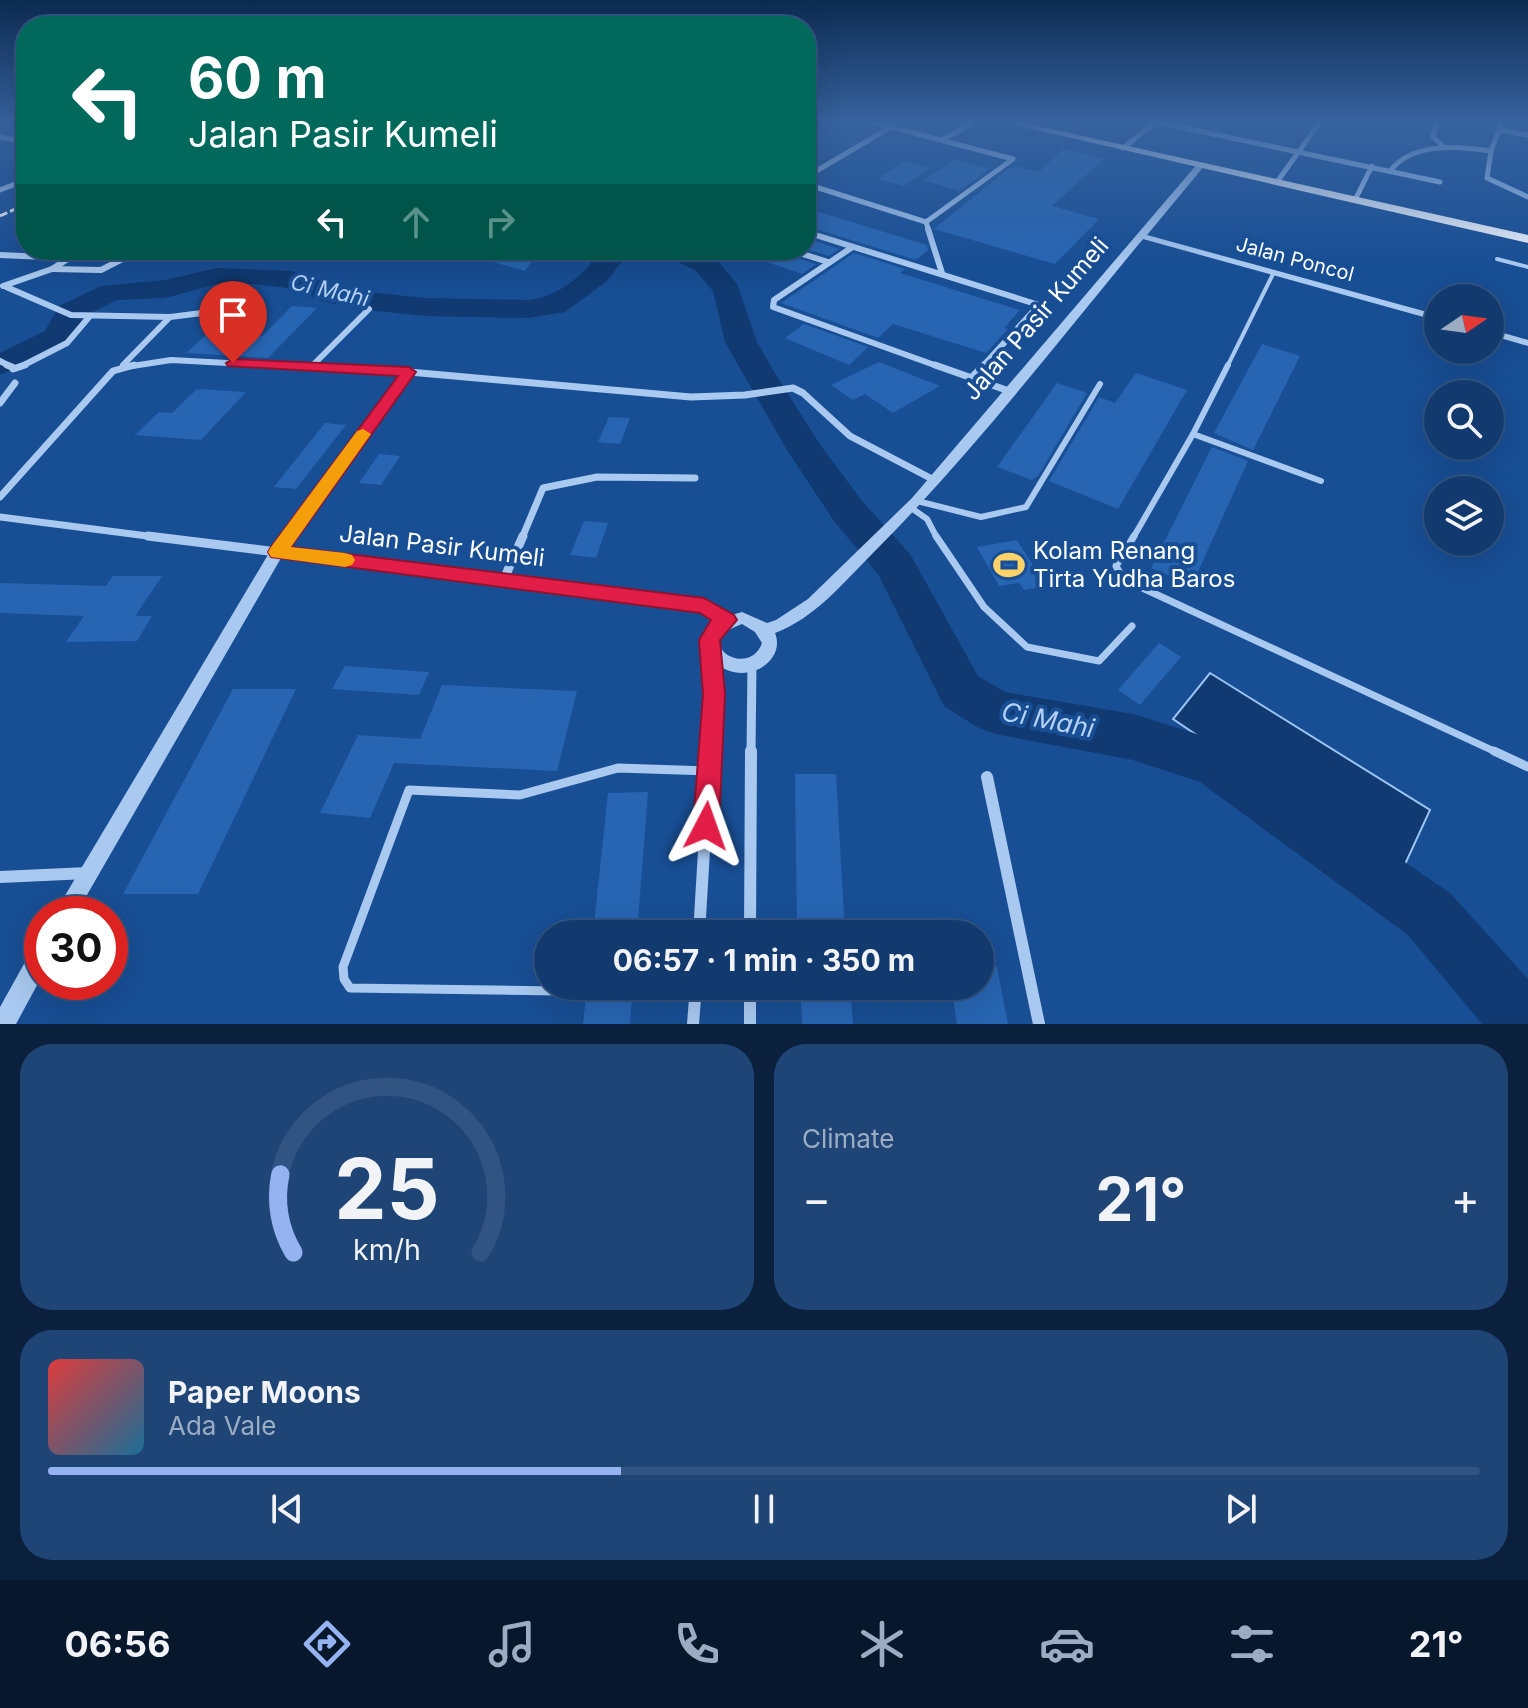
<!DOCTYPE html>
<html lang="en">
<head>
<meta charset="utf-8">
<style>
	:root { --surface:#123a6f; --page:#1f4577; --text:#f1f3f6; --muted:#9cadc3; --line:#315482; --accent:#95b2f1 }
	body { margin:0; font-family:Inter,sans-serif; background:var(--page); color:var(--text); height:100vh; display:flex; flex-direction:column; font-size:30px; white-space:nowrap }
	* { box-sizing:border-box; margin:0 }
	p { font-size:26px; color:var(--muted) }
	.icon { flex:none; width:44px; height:44px; fill:none; stroke:currentColor; stroke-width:2; stroke-linecap:round; stroke-linejoin:round }
	.map { position:relative; height:1024px; overflow:hidden }
	.panel { display:flex; flex-direction:column; gap:20px; padding:20px; background:#0a203d; flex:1 }
	.panel>* { flex:none }
	.hud { position:absolute; left:16px; top:16px; width:800px; height:244px; border-radius:32px; box-shadow:0 8px 32px #0002,0 0 0 2px var(--line); background:#00695c; color:#fff; overflow:hidden }
	.needle { width:52px; rotate:77deg }
	.fabs { position:absolute; left:1424px; top:284px; display:grid; gap:16px }
	.fabs a { display:grid; place-items:center; width:80px; height:80px; border-radius:50%; background:var(--surface); box-shadow:0 8px 32px #0002,0 0 0 2px var(--line); font-size:40px }
	.speed { position:absolute; left:24px; top:896px; display:flex; gap:16px; font-size:40px; font-weight:700; text-align:center }
	.speed>* { display:grid; place-content:center; width:104px; height:104px; border-radius:50%; background:var(--surface); box-shadow:0 8px 32px #0002,0 0 0 2px var(--line); line-height:1 }
	.speed .limit { border:12px solid #d22; background:#fff; color:#111 }
	.pin { position:absolute; display:grid; place-items:center; width:68px; height:68px; color:#fff; margin:-82px -34px; border-radius:50% 50% 50% 0; rotate:-45deg; box-shadow:0 0 8px #0007 }
	.pin .icon { rotate:45deg }
	.me { position:absolute; width:88px; margin:-44px; rotate:4deg; stroke-linejoin:round; filter:drop-shadow(0 0 6px #0008) }
	.turn { display:flex; align-items:center; gap:28px; height:168px; padding:0 40px; font-size:36px }
	.turn .icon { width:104px; height:104px; stroke-width:2.5 }
	.turn b { display:block; font-size:56px; line-height:68px }
	.lanes { display:flex; align-items:center; height:76px; padding:0 40px; background:#0003; justify-content:center; gap:40px; direction:ltr }
	.lanes .off { opacity:.35 }
	.big { font-size:60px; font-weight:700; line-height:1.1 }
	.panel .widget { flex:1; display:flex; flex-direction:column; justify-content:center; gap:12px; min-width:0; padding:0 28px; border-radius:32px; background:var(--page) }
	.panel .dial { align-items:center; gap:0 }
	.dial svg { height:208px; overflow:visible; fill:none; stroke:var(--line); stroke-width:7; stroke-linecap:round; text-anchor:middle }
	.dial text { fill:var(--text); stroke:none }
	.song { display:flex; align-items:center; gap:24px }
	.cover { width:96px; height:96px; border-radius:12px; background:linear-gradient(135deg,hsl(0 70% 55%),hsl(200 70% 35%)) }
	.played { height:8px; border-radius:4px; background:linear-gradient(90deg,var(--accent) 40%,var(--line) 40%) }
	.keys { display:flex; justify-content:space-around; direction:ltr }
	.heat { display:flex; justify-content:space-between; align-items:center; font-size:44px; direction:ltr }
	.panel .tiles { flex:1; display:grid; gap:20px; grid-template-columns:1fr 1fr }
	.widget:last-child { grid-column:span 2 }
	.trip { position:absolute; left:534px; top:920px; width:460px; height:80px; border-radius:40px; background:var(--surface); box-shadow:0 8px 32px #0002,0 0 0 2px var(--line); font-weight:700; line-height:80px; text-align:center }
	.tabs { display:flex; height:128px; justify-content:space-around; align-items:center; background:#07172c; color:var(--muted) }
	.tabs .icon { width:56px; height:56px }
	.tabs .active { color:var(--accent) }
	.tabs b { font-size:36px; color:var(--text) }
	.map>svg:first-child { display:block }
	.water { fill:#103a71; stroke:#9cc4f2; stroke-width:2 }
	.lines { fill:none; stroke-linecap:round; stroke-linejoin:round }
	.river { fill:#103a71; fill-rule:evenodd }
	.building { fill:#2765b2 }
	.service-far4 { stroke:#a9c9f0; stroke-width:3 }
	.service-far3 { stroke:#a9c9f0; stroke-width:4 }
	.service-far2 { stroke:#a9c9f0; stroke-width:6 }
	.service-far1 { stroke:#a9c9f0; stroke-width:7 }
	.service { stroke:#a9c9f0; stroke-width:9 }
	.minor-far4 { stroke:#a9c9f0; stroke-width:5 }
	.minor-far3 { stroke:#a9c9f0; stroke-width:6 }
	.minor-far2 { stroke:#a9c9f0; stroke-width:7 }
	.minor-far1 { stroke:#a9c9f0; stroke-width:9 }
	.minor { stroke:#a9c9f0; stroke-width:12 }
	.tertiary { fill:#a9c9f0; fill-rule:evenodd }
	.primary { fill:#f2f7ff; fill-rule:evenodd }
	.rail { stroke:#fff; stroke-width:3; stroke-dasharray:8 3; stroke-linecap:butt }
	.route { fill:#e11d48; stroke:#92132f; stroke-width:2 }
	.slow { fill:#f59e0b }
	.labels { text-anchor:middle; stroke-width:8; stroke-linejoin:round; paint-order:stroke }
	.far-street-label { font-size:20px; fill:#fff; stroke:#184e94 }
	.far-water-label { font-size:22px; font-style:italic; fill:#b6d3f7; stroke:#184e94 }
	.street-label { font-size:24px; fill:#fff; stroke:#184e94 }
	.poi-label { font-size:24px; fill:#fff; stroke:#184e94; text-anchor:start }
	.water-label { font-size:26px; font-style:italic; fill:#b6d3f7; stroke:#184e94 }
</style>
</head>
<body>
<div class="map">
<svg width="1528" height="1024" viewBox="0 0 1528 1024">
	<rect width="100%" height="100%" fill="#184e94"/>
	<polygon class="water" points="1210,673 1430,810 1401,873 1173,719"/>
	<g class="lines">
		<g class="river">
			<path d="M601,250H631L607,281L565,312L529,318L425,316L367,310L326,302L287,288L254,284H217L165,298L117,300L83,317L69,344L0,375V353L45,331L59,306L101,286L165,280L217,268L292,271L342,288L367,292L425,298L529,300C550,298 570,285 585,270C592,264 594,256 601,250Z"/>
			<polygon points="662,250 697,250 715,258 737,284 757,342 773,370 819,443 862,501 910,554 978,676 1005,692 1133,714 1235,746 1450,893 1528,979 1528,1024 1482,1024 1408,935 1200,782 1133,760 995,734 977,727 944,706 878,574 834,521 787,450 741,370 725,342 713,291 695,270 665,256"/>
		</g>
	</g>
	<g class="building">
		<polygon points="1063,149 1105,158 1052,206 1099,219 1055,264 934,229 1003,173 1015,166 1039,172"/>
		<polygon points="955,160 990,169 959,191 923,180"/>
		<polygon points="905,161 930,168 904,186 878,179"/>
		<polygon points="806,208 927,245 928,250 916,260 806,226"/>
		<polygon points="806,238 839,249 829,256 806,249"/>
		<polygon points="469,250 530,250 527,257 532,261 525,271 468,255"/>
		<polygon points="741,250 784,250 787,255 816,264 802,274 741,253"/>
		<polygon points="854,253 905,269 900,273 1020,310 1004,328 1008,329 986,353 893,324 878,338 781,303"/>
		<polygon points="292,306 317,308 268,358 186,353 208,333 262,336"/>
		<polygon points="804,324 868,347 849,365 785,338"/>
		<polygon points="1262,344 1300,356 1253,450 1214,433"/>
		<polygon points="879,362 940,386 893,413 865,394 853,400 831,385"/>
		<polygon points="1136,373 1187,390 1118,509 1049,481 1099,397 1115,403"/>
		<polygon points="1057,383 1087,393 1038,476 1032,480 997,467"/>
		<polygon points="197,389 246,392 201,440 135,435 159,412 172,413"/>
		<polygon points="609,417 630,418 620,444 598,442"/>
		<polygon points="325,423 346,425 296,489 274,487"/>
		<polygon points="1212,447 1248,461 1192,585 1151,568"/>
		<polygon points="379,454 400,456 381,485 359,483"/>
		<polygon points="584,521 608,523 596,558 570,555"/>
		<polygon points="1017,540 1046,586 1024,590 1019,583 999,586 977,547"/>
		<polygon points="113,576 162,576 135,616 152,616 137,641 66,642 84,616 0,613 0,583 106,586"/>
		<polygon points="1159,643 1181,657 1140,705 1118,690"/>
		<polygon points="345,666 429,672 419,695 332,689"/>
		<polygon points="442,685 577,691 557,771 394,763 370,818 320,813 358,735 420,739"/>
		<polygon points="233,689 296,689 198,894 123,894"/>
		<polygon points="795,774 836,774 845,934 797,934"/>
		<polygon points="648,792 637,934 593,934 608,793"/>
		<polygon points="980,967 997,967 1008,1024 957,1024 951,986 980,986"/>
		<polygon points="587,986 633,986 630,1024 583,1024"/>
		<polygon points="801,999 851,999 853,1024 802,1024"/>
	</g>
	<g class="lines">
		<polyline class="service-far4" points="868,122 887,127"/>
		<g class="service-far3">
			<polyline points="1497,259 1528,267"/>
			<polyline points="1227,367 1274,272"/>
		</g>
		<g class="service-far2">
			<polyline points="1193,434 1321,481"/>
			<polyline points="917,501 981,517 1026,507 1100,384"/>
			<polyline points="910,507 927,519 937,538"/>
			<polyline points="1133,538 1193,434 1228,365"/>
		</g>
		<g class="service-far1">
			<polyline points="936,536 984,607 1027,647 1099,661 1132,626"/>
			<polyline points="1134,536 1116,566 1123,579 1498,753"/>
		</g>
		<g class="service">
			<polyline points="1494,751 1528,767"/>
			<polyline points="559,991 350,988 344,979 343,967 409,790 520,795 618,768 709,771"/>
		</g>
		<g class="minor-far4">
			<polyline points="1156,122 1440,182"/>
			<polyline points="1437,122 1433,137 1444,147"/>
			<polyline points="1502,122 1491,151 1487,178 1528,197"/>
			<polyline points="1500,130 1528,135"/>
			<polyline points="0,137 26,142"/>
			<polyline points="944,139 974,122"/>
			<polyline points="1123,148 1156,122"/>
			<path d="M1391,170C1413,142 1459,146 1491,151"/>
			<polyline points="806,177 891,127 1013,159 926,222"/>
			<polyline points="1277,182 1320,122"/>
			<polyline points="806,184 926,222"/>
			<polyline points="0,190 26,180"/>
			<polyline points="1355,200 1372,166"/>
			<polyline points="926,222 929,231"/>
		</g>
		<g class="minor-far3">
			<polyline points="928,229 942,273"/>
			<polyline points="806,232 1039,305 982,367"/>
			<polyline points="851,248 774,300 773,307 940,367"/>
			<polyline points="790,250 828,262"/>
			<polyline points="0,255 69,258"/>
			<polyline points="533,255 544,250"/>
			<polyline points="52,269 101,270 140,250"/>
			<polyline points="3,286 52,269 82,250"/>
			<polyline points="4,286 71,315 170,317 202,313"/>
			<polyline points="0,361 11,367"/>
			<polyline points="123,365 170,317"/>
			<polyline points="20,367 67,343 90,316"/>
			<polyline points="126,367 171,360 300,367"/>
			<polyline points="311,367 369,309"/>
		</g>
		<g class="minor-far2">
			<polyline points="7,365 12,367"/>
			<polyline points="260,365 409,372 691,397 745,395 793,388 803,393 850,436 934,480"/>
			<polyline points="935,365 1009,391"/>
			<polyline points="311,367 313,365"/>
			<polyline points="13,369 25,365"/>
			<polyline points="971,378 984,365"/>
			<polyline points="0,403 15,383"/>
			<polyline points="0,497 113,371 134,365"/>
			<polyline points="0,517 163,538"/>
			<polyline points="288,538 409,372"/>
			<polyline points="522,538 543,488 597,477 695,478"/>
		</g>
		<g class="minor-far1">
			<polyline points="148,536 277,552 289,536"/>
			<polyline points="504,579 523,536"/>
			<polyline points="710,753 714,694 712,652"/>
			<polyline points="751,753 752,664"/>
		</g>
		<g class="minor">
			<polyline points="987,777 1039,1024"/>
			<polyline points="0,877 88,873"/>
			<polyline points="699,934 710,751"/>
			<polyline points="750,934 751,751"/>
			<polyline points="750,986 750,1024"/>
			<polyline points="693,1024 696,986"/>
		</g>
		<g class="tertiary">
			<path d="M1198,163L1205,165L1147,235L1438,315V321L1143,239C1055,345 970,456 873,553C843,583 815,618 775,633C789,668 726,696 703,645L707,629L716,621L701,612L281,558L76,914H54L272,548L277,547L704,600L732,615L742,612L767,623L776,620L808,599L912,498ZM742,624L755,632L762,643C749,680 688,643 742,624Z"/>
			<polygon points="1490,329 1528,340 1528,346 1490,335"/>
			<polygon points="42,943 42,976 16,1024 0,1024 0,1007 34,946"/>
		</g>
		<polygon class="primary" points="1002,122 1020,122 1528,235 1528,243"/>
		<polyline class="rail" points="0,216 26,204"/>
	</g>
	<linearGradient id="sky" x2="0" y2="1"><stop stop-color="#0d2b51"/><stop offset="0.46" stop-color="#37639f"/><stop offset="1" stop-color="#37639f" stop-opacity="0"/></linearGradient>
	<rect width="1528" height="265" fill="url(#sky)"/>
	<polygon class="route" points="233,359 409,367 416,372 291,547 704,598 734,615 737,620 720,640 725,694 719,826 715,834 706,838 697,834 693,826 703,694 699,640 711,620 700,613 271,557 268,552 271,547 398,376 228,366 226,363"/>
	<polygon class="slow" points="363,429 371,434 291,547 345,553 352,555 355,560 352,565 345,567 271,557 268,552 271,547 357,431"/>
	<defs>
		<symbol id="stadium-bare" viewBox="-9 -9 18 18"><path d="M0-5a6.5 5 0 1 0 0 10a6.5 5 0 1 0 0-10ZM-3.5-1.8h7v3.6h-7Z" fill="#ffd368" stroke="#184e94" stroke-width="2.5" paint-order="stroke"/></symbol>
	</defs>
	<g fill-rule="evenodd">
		<use href="#stadium-bare" x="987" y="543" width="44" height="44"/>
	</g>
	<g class="labels">
		<g class="far-street-label">
			<text transform="translate(1295 259) rotate(15)" y="7">Jalan Poncol</text>
		</g>
		<g class="far-water-label">
			<text transform="translate(330 290) rotate(13)" y="8">Ci Mahi</text>
		</g>
		<g class="street-label">
			<text transform="translate(1036 319) rotate(-49)" y="8">Jalan Pasir Kumeli</text>
			<text transform="translate(442 546) rotate(7)" y="8">Jalan Pasir Kumeli</text>
		</g>
		<g class="poi-label">
			<text x="1033" y="559">Kolam Renang<tspan x="1033" dy="28">Tirta Yudha Baros</tspan></text>
		</g>
		<g class="water-label">
			<text transform="translate(1048 720) rotate(11)" y="9">Ci Mahi</text>
		</g>
	</g>
</svg>
<div class="fabs">
<a><svg class="needle" viewBox="-14 -14 28 28"><path d="M0-13l5 13h-10z" fill="#e53935"/><path d="M0 13l5-13h-10z" fill="#9cadc3"/></svg></a>
<a><svg class="icon" aria-label="search" viewBox="0 0 24 24"><circle cx="10" cy="10" r="6"/><path d="M15 15l6 6"/></svg></a>
<a><svg class="icon" aria-label="layers" viewBox="0 0 24 24"><path d="M12 4l9 5-9 5-9-5zM3 14l9 5 9-5"/></svg></a>
</div>
<div class="speed"><div class="limit">30</div></div>
<div class="pin" style="left:233px;top:363px;background:#d93025"><svg class="icon" aria-label="arrive" viewBox="0 0 24 24"><path d="M6 21V4h12l-3 4 3 4H6"/></svg></div>
<svg class="me" style="left:706px;top:826px" viewBox="-20 -20 40 40"><path d="M0-17L14 15 0 8-14 15z" fill="#e11d48" stroke="#fff" stroke-width="4"/></svg>
<div class="trip">06:57 · 1 min · 350 m</div>
<div class="hud">
<div class="turn"><svg class="icon" aria-label="left" viewBox="0 0 24 24"><path d="M17 20v-9H6M10 6l-5 5 5 5"/></svg><div><b>60 m</b>Jalan Pasir Kumeli</div></div>
<div class="lanes"><svg class="icon" aria-label="left" viewBox="0 0 24 24"><path d="M17 20v-9H6M10 6l-5 5 5 5"/></svg><svg class="icon off" aria-label="ahead" viewBox="0 0 24 24"><path d="M12 20V5M6 11l6-6 6 6"/></svg><svg class="icon off" aria-label="right" viewBox="0 0 24 24"><path d="M7 20v-9h11M14 6l5 5-5 5"/></svg></div>
</div>
</div>
<section class="panel">
<div class="tiles">
<div class="widget dial"><svg viewBox="0 0 100 80">
<path d="M14 69A42 42 0 1 1 86 69"/>
<path d="M14 69A42 42 0 0 1 9 39" stroke="#95b2f1"/>
<text x="50" y="56" font-size="32" font-weight="700">25</text>
<text x="50" y="72" font-size="11">km/h</text>
</svg></div>
<div class="widget"><p>Climate</p>
<div class="heat"><a>−</a><b class="big">21°</b><a>+</a></div>
</div>
<div class="widget">
<div class="song"><i class="cover"></i><div><b>Paper Moons</b><p>Ada Vale</p></div></div>
<div class="played"></div>
<div class="keys"><svg class="icon" aria-label="previous" viewBox="0 0 24 24"><path d="M18 5L8 12l10 7zM5 5v14"/></svg><svg class="icon" aria-label="pause" viewBox="0 0 24 24"><path d="M8 5v14M16 5v14"/></svg><svg class="icon" aria-label="next" viewBox="0 0 24 24"><path d="M6 5l10 7-10 7zM19 5v14"/></svg></div>
</div>
</div>
</section>
<nav class="tabs">
<b>06:56</b>
<svg class="icon active" aria-label="directions" viewBox="0 0 24 24"><path d="M12 3l9 9-9 9-9-9zM9 14v-3h6M13 9l2 2-2 2"/></svg>
<svg class="icon" aria-label="music" viewBox="0 0 24 24"><path d="M9 18V5l10-2v13"/><circle cx="6" cy="18" r="3"/><circle cx="16" cy="16" r="3"/></svg>
<svg class="icon" aria-label="phone" viewBox="0 0 24 24"><path d="M5 4h4l2 5-3 2q2 4 5 5l2-3 5 2v4C11 20 4 13 5 4z"/></svg>
<svg class="icon" aria-label="climate" viewBox="0 0 24 24"><path d="M12 3v18M4 7l16 10M4 17L20 7"/></svg>
<svg class="icon" aria-label="car" viewBox="0 0 24 24"><path d="M5 17H2v-5l4-1 3-4h7l3 4 3 1v5h-3M9 17h6M6 11h13"/><circle cx="7" cy="17" r="2"/><circle cx="17" cy="17" r="2"/></svg>
<svg class="icon" aria-label="filters" viewBox="0 0 24 24"><path d="M4 7h16M4 17h16"/><circle cx="9" cy="7" r="2"/><circle cx="15" cy="17" r="2"/></svg>
<b>21°</b>
</nav>
</body>
</html>
